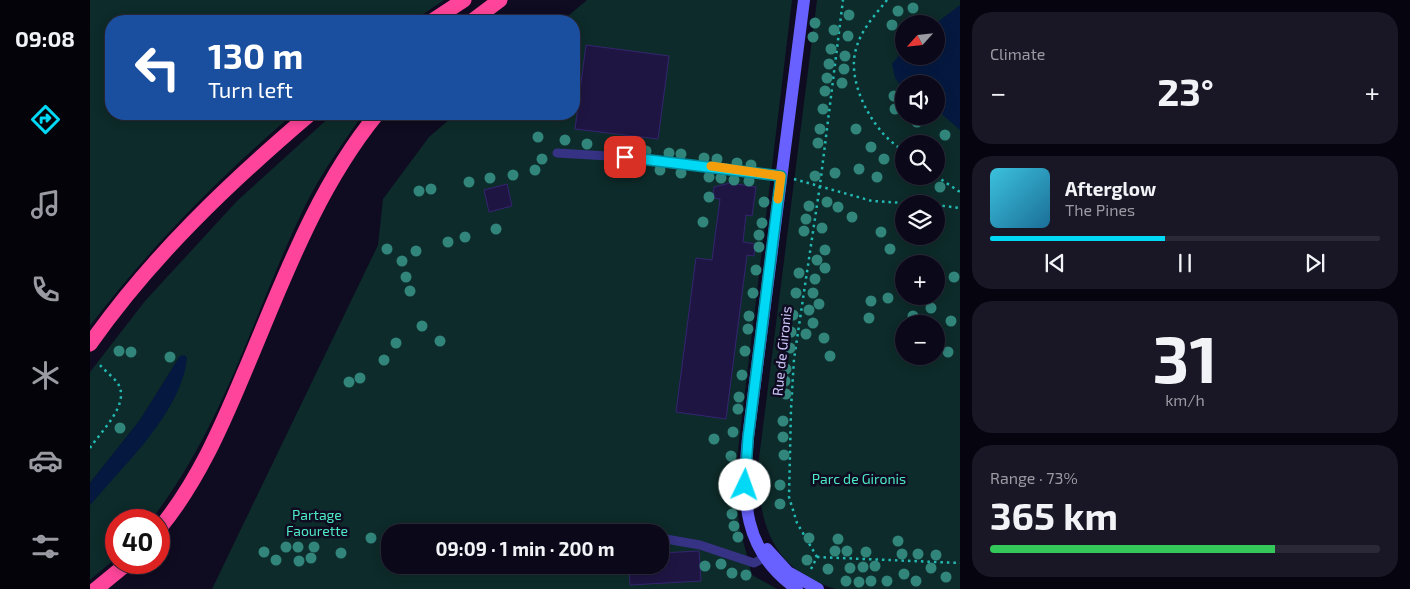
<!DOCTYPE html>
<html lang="en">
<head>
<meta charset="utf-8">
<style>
	:root { --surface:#0b0819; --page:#191626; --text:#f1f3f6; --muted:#9a9aa2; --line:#2b2938; --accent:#00d9f5 }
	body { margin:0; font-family:"Exo 2",sans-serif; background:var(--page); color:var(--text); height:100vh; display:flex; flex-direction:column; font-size:19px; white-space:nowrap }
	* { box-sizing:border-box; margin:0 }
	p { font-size:16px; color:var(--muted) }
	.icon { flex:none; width:28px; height:28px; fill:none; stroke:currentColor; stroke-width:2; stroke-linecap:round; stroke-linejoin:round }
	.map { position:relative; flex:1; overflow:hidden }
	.panel { display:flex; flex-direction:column; gap:12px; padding:12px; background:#06040e; width:450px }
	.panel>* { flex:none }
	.guide { position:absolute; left:15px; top:15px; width:475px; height:105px; border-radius:20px; box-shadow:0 2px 12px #0003,0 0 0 1px var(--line); background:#1a4fa0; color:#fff; overflow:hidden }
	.needle { width:32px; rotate:243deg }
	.fabs { position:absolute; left:805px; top:15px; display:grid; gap:10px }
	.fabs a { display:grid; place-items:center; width:50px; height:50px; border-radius:50%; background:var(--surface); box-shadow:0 2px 12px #0003,0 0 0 1px var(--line); font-size:25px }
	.speed { position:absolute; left:15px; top:509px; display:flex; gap:10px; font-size:25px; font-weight:700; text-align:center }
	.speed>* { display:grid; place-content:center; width:65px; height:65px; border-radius:50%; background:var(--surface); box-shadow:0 2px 12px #0003,0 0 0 1px var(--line); line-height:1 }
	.speed .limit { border:8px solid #d22; background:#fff; color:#111 }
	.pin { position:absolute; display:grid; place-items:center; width:42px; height:42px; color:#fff; margin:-21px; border-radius:10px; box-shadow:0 2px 8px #0006 }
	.me { position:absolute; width:55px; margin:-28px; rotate:3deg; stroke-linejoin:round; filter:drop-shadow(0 0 4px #0008) }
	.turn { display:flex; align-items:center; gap:18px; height:105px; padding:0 20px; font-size:22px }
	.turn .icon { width:65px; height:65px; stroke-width:2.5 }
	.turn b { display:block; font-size:35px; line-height:42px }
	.big { font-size:38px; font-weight:700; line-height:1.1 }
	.panel .tile { flex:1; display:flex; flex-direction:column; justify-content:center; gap:8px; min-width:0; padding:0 18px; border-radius:20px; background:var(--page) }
	.panel .dial { align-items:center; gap:0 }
	.dial b { font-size:65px; line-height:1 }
	.song { display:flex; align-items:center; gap:15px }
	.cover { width:60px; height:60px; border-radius:8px; background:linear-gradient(135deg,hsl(190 70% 55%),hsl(200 70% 35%)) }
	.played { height:5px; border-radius:2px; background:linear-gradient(90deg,var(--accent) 45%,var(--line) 45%) }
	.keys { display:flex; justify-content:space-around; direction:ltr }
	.heat { display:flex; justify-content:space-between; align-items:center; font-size:28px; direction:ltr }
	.charge { height:8px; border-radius:4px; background:linear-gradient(90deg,#34c759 73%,var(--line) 0) }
	.trip { position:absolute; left:291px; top:524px; width:288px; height:50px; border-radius:20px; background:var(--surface); box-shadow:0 2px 12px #0003,0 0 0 1px var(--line); font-weight:700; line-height:50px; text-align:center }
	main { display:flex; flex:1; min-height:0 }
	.tab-bar { display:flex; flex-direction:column; width:90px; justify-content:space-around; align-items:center; background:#04030a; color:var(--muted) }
	.tab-bar .icon { width:35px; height:35px }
	.tab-bar .active { color:var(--accent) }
	.tab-bar b { font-size:22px; color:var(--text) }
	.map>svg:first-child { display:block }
	.green { fill:#0d2b2a; fill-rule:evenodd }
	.water { fill:#051940 }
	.building { fill:#1f1543; stroke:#352571 }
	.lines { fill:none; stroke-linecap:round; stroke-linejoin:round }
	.path { stroke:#23bab4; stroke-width:2.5; stroke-dasharray:2.5 4; stroke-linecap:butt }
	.lane { stroke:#363284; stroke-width:9 }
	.secondary { stroke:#6861ff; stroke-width:12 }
	.highway { stroke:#ff459b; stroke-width:15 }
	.tree { fill:#31857b }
	.route-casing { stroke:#008d9f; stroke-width:12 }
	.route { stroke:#00d9f5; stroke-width:9 }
	.slow { stroke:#f59e0b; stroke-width:9 }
	.labels { text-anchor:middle; stroke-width:5; stroke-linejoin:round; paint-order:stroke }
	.street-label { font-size:14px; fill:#d1caff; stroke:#0f0b21 }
	.park-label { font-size:14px; fill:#4de9c4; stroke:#0f0b21 }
</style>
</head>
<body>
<main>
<nav class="tab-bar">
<b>09:08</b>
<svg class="icon active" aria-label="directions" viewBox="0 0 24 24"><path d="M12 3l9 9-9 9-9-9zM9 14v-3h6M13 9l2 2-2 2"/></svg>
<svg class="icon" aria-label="music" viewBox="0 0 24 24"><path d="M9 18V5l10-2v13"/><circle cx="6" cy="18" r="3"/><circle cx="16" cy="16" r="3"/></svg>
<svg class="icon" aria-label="phone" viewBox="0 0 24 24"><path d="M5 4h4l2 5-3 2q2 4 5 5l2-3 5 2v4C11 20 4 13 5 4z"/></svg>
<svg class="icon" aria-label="climate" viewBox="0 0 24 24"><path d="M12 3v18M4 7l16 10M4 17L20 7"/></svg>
<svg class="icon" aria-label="car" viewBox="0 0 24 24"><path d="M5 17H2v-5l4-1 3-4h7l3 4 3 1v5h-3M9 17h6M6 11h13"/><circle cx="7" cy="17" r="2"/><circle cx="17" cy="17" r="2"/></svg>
<svg class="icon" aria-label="filters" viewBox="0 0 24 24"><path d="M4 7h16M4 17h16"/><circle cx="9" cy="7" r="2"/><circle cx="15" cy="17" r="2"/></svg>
</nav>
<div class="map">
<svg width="870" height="589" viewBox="0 0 870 589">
	<rect width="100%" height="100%" fill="#0f0b21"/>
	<g class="green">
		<path d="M0,0H354L323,21H21V114H203C129,178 60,247 0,326Z"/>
		<path d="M497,0H702L645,475L649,525L662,575L687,589H122L288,245L293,199L339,137L366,114H484V21H472ZM300,532H570V565H300Z"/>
		<path d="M727,0H870V589H745C685,569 672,533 667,474ZM814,24H846V56H814ZM814,84H846V116H814ZM814,144H846V176H814ZM814,204H846V236H814ZM814,264H846V296H814ZM814,324H846V356H814Z"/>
		<path d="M243,114H273C253,143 232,172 216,204C164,310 135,425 61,520H26V558L0,580V505L57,438L90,356L50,420L0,483V372L55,301L147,201Z"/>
	</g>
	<g class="water">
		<polygon points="870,5 870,130 846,109 846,84 814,84 814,90 805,78 802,64 814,49 814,56 846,56 845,24"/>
		<path d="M95,355L97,358C96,365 95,373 92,380C77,425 31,469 0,505V483L50,420L90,356Z"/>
	</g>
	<g class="building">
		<polygon points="496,45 579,56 568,139 485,129"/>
		<polygon points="640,183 666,187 662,216 656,215 653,242 665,244 664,256 657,255 636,419 586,412 606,258 622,260 630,199 623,198 624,187"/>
		<polygon points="417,184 422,206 399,212 394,190"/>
		<polygon points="609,551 611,581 540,585 539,565 570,565 570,553"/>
	</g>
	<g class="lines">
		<g class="path">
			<path d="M797,0C785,15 771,30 766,49C758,76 774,111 791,131C797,139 806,145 814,152"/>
			<polyline points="846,176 870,192"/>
			<polyline points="704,179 782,201 831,204"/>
			<polyline points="846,205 870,208"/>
			<path d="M0,448C11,431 42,403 27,382C22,376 15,371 10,365"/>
			<polyline points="727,557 707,523 699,497 701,409 704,359 730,185 753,0"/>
			<polyline points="727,557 870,563"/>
			<polyline points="721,569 727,557"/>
		</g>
		<g class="lane">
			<polyline points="467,153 552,158 691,177"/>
			<polyline points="570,538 610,545 664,563 674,558"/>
		</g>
		<g class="secondary">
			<polyline points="677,549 698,572 728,589"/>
			<path d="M707,589C652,551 652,499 658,438L714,0"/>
		</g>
		<g class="highway">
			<polyline points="342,21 374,0"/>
			<polyline points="382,21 410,0"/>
			<path d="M0,344C61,257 139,183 220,114"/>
			<path d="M69,529C107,483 131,428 154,373C192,284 225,190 287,114"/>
			<polyline points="6,589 39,562"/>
		</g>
	</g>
	<g class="tree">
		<circle cx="823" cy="8" r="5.5"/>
		<circle cx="808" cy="11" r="5.5"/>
		<circle cx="759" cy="15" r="5.5"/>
		<circle cx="725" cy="23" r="5.5"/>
		<circle cx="802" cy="25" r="5.5"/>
		<circle cx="744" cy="30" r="5.5"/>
		<circle cx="758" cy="36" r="5.5"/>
		<circle cx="723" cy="37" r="5.5"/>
		<circle cx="741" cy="49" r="5.5"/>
		<circle cx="755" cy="56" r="5.5"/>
		<circle cx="739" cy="64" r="5.5"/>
		<circle cx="754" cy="69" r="5.5"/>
		<circle cx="737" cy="78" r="5.5"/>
		<circle cx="752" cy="83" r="5.5"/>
		<circle cx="735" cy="91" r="5.5"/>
		<circle cx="804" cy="96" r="5.5"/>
		<circle cx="733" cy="109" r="5.5"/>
		<circle cx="805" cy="109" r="5.5"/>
		<circle cx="827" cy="122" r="5.5"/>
		<circle cx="730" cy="129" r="5.5"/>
		<circle cx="766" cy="129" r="5.5"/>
		<circle cx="855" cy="135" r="5.5"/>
		<circle cx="448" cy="137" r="5.5"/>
		<circle cx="475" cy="140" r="5.5"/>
		<circle cx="728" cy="143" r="5.5"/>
		<circle cx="497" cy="144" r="5.5"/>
		<circle cx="520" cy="146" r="5.5"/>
		<circle cx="781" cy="147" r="5.5"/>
		<circle cx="556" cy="151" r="5.5"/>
		<circle cx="579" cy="153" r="5.5"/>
		<circle cx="591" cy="154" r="5.5"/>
		<circle cx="614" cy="158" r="5.5"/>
		<circle cx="452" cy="159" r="5.5"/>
		<circle cx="627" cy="159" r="5.5"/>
		<circle cx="794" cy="159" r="5.5"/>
		<circle cx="647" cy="163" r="5.5"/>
		<circle cx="661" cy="165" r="5.5"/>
		<circle cx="769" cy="169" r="5.5"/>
		<circle cx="445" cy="170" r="5.5"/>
		<circle cx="570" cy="170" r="5.5"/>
		<circle cx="591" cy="173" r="5.5"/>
		<circle cx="745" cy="173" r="5.5"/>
		<circle cx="423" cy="175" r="5.5"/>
		<circle cx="725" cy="176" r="5.5"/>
		<circle cx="619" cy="177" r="5.5"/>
		<circle cx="787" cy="177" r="5.5"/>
		<circle cx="400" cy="178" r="5.5"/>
		<circle cx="631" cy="178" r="5.5"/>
		<circle cx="644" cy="180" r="5.5"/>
		<circle cx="659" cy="181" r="5.5"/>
		<circle cx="379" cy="182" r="5.5"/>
		<circle cx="850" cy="187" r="5.5"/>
		<circle cx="341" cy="189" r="5.5"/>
		<circle cx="329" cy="191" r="5.5"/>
		<circle cx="619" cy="197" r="5.5"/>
		<circle cx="674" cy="202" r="5.5"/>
		<circle cx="737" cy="202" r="5.5"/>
		<circle cx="719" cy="206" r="5.5"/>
		<circle cx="748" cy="207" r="5.5"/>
		<circle cx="762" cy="217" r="5.5"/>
		<circle cx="716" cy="219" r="5.5"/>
		<circle cx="613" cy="222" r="5.5"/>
		<circle cx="672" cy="223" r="5.5"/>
		<circle cx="732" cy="228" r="5.5"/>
		<circle cx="406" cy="229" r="5.5"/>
		<circle cx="714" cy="231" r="5.5"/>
		<circle cx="791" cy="232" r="5.5"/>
		<circle cx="669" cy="235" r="5.5"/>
		<circle cx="375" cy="237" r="5.5"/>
		<circle cx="358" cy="242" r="5.5"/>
		<circle cx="669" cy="247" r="5.5"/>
		<circle cx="297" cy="249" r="5.5"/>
		<circle cx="800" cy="249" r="5.5"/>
		<circle cx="735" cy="250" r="5.5"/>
		<circle cx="326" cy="251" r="5.5"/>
		<circle cx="727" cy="260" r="5.5"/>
		<circle cx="312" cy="261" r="5.5"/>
		<circle cx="735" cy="268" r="5.5"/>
		<circle cx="666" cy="270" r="5.5"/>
		<circle cx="709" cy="273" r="5.5"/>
		<circle cx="316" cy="277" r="5.5"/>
		<circle cx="864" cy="277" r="5.5"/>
		<circle cx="725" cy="279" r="5.5"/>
		<circle cx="320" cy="291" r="5.5"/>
		<circle cx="663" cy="293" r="5.5"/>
		<circle cx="706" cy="293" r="5.5"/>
		<circle cx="723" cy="293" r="5.5"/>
		<circle cx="798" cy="298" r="5.5"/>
		<circle cx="781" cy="301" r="5.5"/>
		<circle cx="729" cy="304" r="5.5"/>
		<circle cx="841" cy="308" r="5.5"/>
		<circle cx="719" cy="310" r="5.5"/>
		<circle cx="703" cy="315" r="5.5"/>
		<circle cx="659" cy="316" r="5.5"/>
		<circle cx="823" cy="316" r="5.5"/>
		<circle cx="779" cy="318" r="5.5"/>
		<circle cx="861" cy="321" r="5.5"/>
		<circle cx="723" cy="323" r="5.5"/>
		<circle cx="332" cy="326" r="5.5"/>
		<circle cx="658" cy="329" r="5.5"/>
		<circle cx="701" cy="332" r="5.5"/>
		<circle cx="716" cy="334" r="5.5"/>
		<circle cx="734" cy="338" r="5.5"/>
		<circle cx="350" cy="341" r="5.5"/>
		<circle cx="306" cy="343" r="5.5"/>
		<circle cx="700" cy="348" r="5.5"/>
		<circle cx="29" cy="351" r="5.5"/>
		<circle cx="655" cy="351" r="5.5"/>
		<circle cx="41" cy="352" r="5.5"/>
		<circle cx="858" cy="352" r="5.5"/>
		<circle cx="740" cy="356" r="5.5"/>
		<circle cx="80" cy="357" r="5.5"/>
		<circle cx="294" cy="360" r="5.5"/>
		<circle cx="696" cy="369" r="5.5"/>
		<circle cx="652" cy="375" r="5.5"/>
		<circle cx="270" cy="378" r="5.5"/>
		<circle cx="695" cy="381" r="5.5"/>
		<circle cx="259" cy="382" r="5.5"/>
		<circle cx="696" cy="394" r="5.5"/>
		<circle cx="649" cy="397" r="5.5"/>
		<circle cx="648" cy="409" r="5.5"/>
		<circle cx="693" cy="421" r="5.5"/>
		<circle cx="30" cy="428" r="5.5"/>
		<circle cx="643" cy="432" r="5.5"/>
		<circle cx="693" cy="437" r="5.5"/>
		<circle cx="624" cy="439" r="5.5"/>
		<circle cx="694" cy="455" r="5.5"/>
		<circle cx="641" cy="456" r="5.5"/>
		<circle cx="690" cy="485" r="5.5"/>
		<circle cx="640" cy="492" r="5.5"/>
		<circle cx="690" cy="504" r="5.5"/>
		<circle cx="642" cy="514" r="5.5"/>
		<circle cx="644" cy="526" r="5.5"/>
		<circle cx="648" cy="537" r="5.5"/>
		<circle cx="281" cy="538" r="5.5"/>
		<circle cx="719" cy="538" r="5.5"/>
		<circle cx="748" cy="539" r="5.5"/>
		<circle cx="808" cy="541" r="5.5"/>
		<circle cx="196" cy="547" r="5.5"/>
		<circle cx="208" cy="547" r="5.5"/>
		<circle cx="224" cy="547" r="5.5"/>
		<circle cx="745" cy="551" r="5.5"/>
		<circle cx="757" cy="551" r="5.5"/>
		<circle cx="174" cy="552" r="5.5"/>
		<circle cx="776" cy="552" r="5.5"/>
		<circle cx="251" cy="553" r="5.5"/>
		<circle cx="812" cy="554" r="5.5"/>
		<circle cx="828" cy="554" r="5.5"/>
		<circle cx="846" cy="555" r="5.5"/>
		<circle cx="221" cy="558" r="5.5"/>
		<circle cx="186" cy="560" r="5.5"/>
		<circle cx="717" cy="560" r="5.5"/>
		<circle cx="209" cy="561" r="5.5"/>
		<circle cx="631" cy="564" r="5.5"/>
		<circle cx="615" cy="566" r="5.5"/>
		<circle cx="785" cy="566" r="5.5"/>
		<circle cx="773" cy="567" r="5.5"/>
		<circle cx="760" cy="568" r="5.5"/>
		<circle cx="841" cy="568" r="5.5"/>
		<circle cx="738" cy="569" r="5.5"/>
		<circle cx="642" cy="573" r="5.5"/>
		<circle cx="814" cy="574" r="5.5"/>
		<circle cx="656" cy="575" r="5.5"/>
		<circle cx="856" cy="577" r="5.5"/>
		<circle cx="756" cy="581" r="5.5"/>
		<circle cx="781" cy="581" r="5.5"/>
		<circle cx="797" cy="581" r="5.5"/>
		<circle cx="826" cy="581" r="5.5"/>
		<circle cx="769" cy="582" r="5.5"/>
	</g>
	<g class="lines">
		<defs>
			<polyline id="route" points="535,157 691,176 658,438 655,485"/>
		</defs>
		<use href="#route" class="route-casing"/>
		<use href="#route" class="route"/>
		<polyline class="slow" points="621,166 691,176 688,199"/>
	</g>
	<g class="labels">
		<g class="street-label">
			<text transform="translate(692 351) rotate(-84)" y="5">Rue de Gironis</text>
		</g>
		<g class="park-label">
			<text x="769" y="484">Parc de Gironis</text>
			<text x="227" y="520">Partage<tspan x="227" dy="16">Faourette</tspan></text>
		</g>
	</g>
</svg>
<div class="fabs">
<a><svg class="needle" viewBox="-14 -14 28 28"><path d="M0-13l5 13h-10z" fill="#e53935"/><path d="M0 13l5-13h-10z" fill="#9a9aa2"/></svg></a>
<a><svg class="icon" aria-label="sound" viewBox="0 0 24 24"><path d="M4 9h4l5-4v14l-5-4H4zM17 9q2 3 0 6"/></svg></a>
<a><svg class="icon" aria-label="search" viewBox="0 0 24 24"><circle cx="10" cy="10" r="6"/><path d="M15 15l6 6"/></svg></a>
<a><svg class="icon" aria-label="layers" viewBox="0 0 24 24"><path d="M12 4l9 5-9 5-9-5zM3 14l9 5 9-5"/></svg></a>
<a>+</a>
<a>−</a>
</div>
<div class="speed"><div class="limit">40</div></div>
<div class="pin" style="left:535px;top:157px;background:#d93025"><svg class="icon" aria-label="arrive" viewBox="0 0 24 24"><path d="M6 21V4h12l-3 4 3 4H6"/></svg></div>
<svg class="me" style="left:655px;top:485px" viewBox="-20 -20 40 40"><circle r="19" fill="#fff"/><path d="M0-13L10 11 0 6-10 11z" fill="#00d9f5"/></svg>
<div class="trip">09:09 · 1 min · 200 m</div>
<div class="guide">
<div class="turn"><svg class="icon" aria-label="left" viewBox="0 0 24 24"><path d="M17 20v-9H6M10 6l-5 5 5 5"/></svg><div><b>130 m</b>Turn left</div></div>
</div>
</div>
<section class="panel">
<div class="tile"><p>Climate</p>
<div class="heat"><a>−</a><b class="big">23°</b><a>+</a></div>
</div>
<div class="tile">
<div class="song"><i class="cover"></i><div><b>Afterglow</b><p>The Pines</p></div></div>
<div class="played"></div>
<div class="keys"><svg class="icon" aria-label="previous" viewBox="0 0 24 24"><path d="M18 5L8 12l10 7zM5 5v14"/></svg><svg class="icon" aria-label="pause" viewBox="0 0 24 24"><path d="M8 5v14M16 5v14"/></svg><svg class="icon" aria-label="next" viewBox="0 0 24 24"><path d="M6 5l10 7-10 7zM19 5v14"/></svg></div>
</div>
<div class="tile dial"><b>31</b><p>km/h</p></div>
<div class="tile"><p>Range · 73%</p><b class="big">365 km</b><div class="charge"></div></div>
</section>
</main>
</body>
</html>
